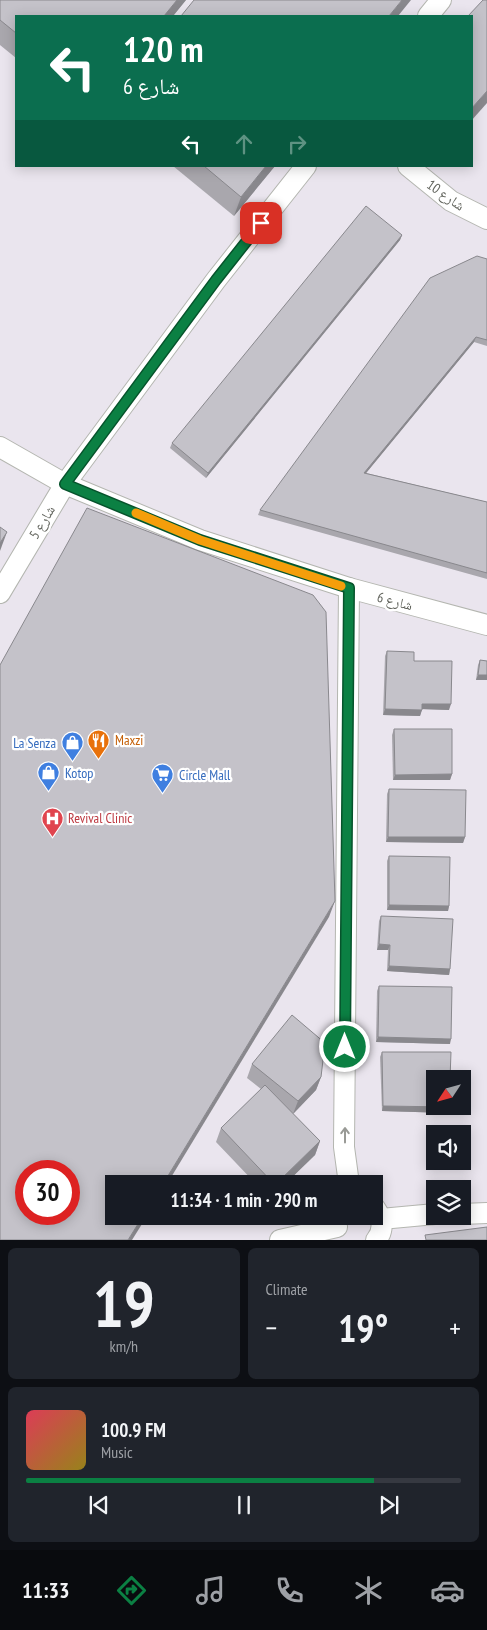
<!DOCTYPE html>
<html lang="en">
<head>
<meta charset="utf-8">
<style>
	:root { --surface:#171b24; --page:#20242c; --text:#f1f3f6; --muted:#9ea1a6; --line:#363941; --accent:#0b8043 }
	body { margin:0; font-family:"PT Sans Narrow","Noto Naskh Arabic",sans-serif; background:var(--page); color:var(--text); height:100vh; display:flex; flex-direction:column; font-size:19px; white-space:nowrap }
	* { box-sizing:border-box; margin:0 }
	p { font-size:16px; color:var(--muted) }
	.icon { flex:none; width:28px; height:28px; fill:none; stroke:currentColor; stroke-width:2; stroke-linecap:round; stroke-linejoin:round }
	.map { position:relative; height:1240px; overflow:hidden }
	.panel { display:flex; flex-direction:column; gap:8px; padding:8px; background:#0d0f14; flex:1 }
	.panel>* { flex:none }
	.banner { position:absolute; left:15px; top:15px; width:458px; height:152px; border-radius:0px; box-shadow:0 2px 12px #0003; background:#0b6e4f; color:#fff; overflow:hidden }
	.needle { width:32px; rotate:234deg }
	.fabs { position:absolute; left:426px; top:1070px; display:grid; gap:10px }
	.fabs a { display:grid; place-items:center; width:45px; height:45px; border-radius:0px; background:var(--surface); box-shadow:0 2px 12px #0003; font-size:25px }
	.speed { position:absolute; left:15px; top:1160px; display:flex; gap:10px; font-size:25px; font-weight:700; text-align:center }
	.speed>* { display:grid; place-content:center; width:65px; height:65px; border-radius:50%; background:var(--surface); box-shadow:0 2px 12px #0003; line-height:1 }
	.speed .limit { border:8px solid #d22; background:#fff; color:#111 }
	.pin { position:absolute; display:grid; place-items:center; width:42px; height:42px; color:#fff; margin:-21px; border-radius:10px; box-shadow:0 2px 8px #0006 }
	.me { position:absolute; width:55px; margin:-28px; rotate:0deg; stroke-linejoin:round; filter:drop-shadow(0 0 4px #0008) }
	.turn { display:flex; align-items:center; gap:18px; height:105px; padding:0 25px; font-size:22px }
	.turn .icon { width:65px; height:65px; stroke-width:2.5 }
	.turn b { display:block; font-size:35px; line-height:42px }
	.lanes { display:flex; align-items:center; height:48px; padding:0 25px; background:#0003; justify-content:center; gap:25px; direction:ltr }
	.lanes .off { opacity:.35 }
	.big { font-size:38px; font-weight:700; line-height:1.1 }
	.panel .card { flex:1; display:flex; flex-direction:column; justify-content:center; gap:8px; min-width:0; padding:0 18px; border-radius:8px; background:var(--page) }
	.panel .dial { align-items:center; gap:0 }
	.dial b { font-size:65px; line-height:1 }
	.song { display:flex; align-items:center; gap:15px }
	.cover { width:60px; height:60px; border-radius:8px; background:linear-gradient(135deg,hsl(350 70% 55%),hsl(50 70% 35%)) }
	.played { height:5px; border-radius:2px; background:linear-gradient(90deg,var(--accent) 80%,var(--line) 80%) }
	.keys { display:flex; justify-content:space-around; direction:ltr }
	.heat { display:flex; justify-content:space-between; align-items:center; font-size:28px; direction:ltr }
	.panel .tiles { flex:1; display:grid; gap:8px; grid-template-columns:1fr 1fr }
	.card:last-child { grid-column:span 2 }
	.trip { position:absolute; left:105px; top:1175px; width:278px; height:50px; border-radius:0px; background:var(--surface); box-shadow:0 2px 12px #0003; font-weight:700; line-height:50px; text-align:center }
	.dock { display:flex; height:80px; justify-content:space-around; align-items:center; background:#090b0e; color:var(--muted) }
	.dock .icon { width:35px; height:35px }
	.dock .current { color:var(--accent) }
	.dock b { font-size:22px; color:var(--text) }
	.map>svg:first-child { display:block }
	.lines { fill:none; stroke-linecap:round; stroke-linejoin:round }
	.street-casing { stroke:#b4b6b0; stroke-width:22 }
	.street { stroke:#fff; stroke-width:20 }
	.wall { fill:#a9a7ad }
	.shaded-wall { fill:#89888d }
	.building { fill:#c4c2c9; stroke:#89888d; fill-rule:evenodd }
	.oneway { stroke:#999a96 }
	.route-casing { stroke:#07532c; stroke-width:12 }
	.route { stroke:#0b8043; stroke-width:9 }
	.slow { stroke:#f59e0b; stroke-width:9 }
	.labels { text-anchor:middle; stroke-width:4.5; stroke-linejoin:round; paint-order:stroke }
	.street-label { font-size:14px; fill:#62645d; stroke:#fff }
	.food-label { font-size:14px; fill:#c56008; stroke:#fff; text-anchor:start }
	.shop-label { font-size:14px; fill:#366cbe; stroke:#fff; text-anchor:start }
	.health-label { font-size:14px; fill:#be3a42; stroke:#fff; text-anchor:start }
</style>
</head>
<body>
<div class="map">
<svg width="487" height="1240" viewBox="0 0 487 1240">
	<rect width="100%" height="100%" fill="#eae5ee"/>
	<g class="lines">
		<defs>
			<g id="street">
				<polyline points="428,16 441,0"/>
				<polyline points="408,166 451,201 487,219"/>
				<polyline points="0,447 65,484 200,540 349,588 487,625"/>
				<polyline points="349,588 344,1147 349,1184"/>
				<polyline points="0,593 65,484 216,280 306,166"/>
				<path d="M375,1208C382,1218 385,1230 376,1240"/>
				<polyline points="462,1214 487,1213"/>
				<polyline points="381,1219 435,1214"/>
				<polyline points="280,1240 337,1227"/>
			</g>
		</defs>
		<use href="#street" class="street-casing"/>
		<use href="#street" class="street"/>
	</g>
	<g class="wall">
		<polygon points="0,0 186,0 173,16 16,16 16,58 0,45"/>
		<polygon points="173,166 275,166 234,216"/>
		<polygon points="402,235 400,240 206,478 170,448 172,443"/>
		<polygon points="487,259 487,346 474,342 366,473 487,502 487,579 258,515 260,510"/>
		<polygon points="387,651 414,661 449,710 422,709 420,716 383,715 385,656"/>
		<polygon points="480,660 487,661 487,680 476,680 478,665"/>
		<polygon points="394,729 452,774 450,780 393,780 392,735"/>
		<polygon points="389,789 465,837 463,843 386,842 387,794"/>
		<polygon points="389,856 449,906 448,911 387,910 387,861"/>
		<polygon points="381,916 450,969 449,975 387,971 388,950 377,950 379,921"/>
		<polygon points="379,986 450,1044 376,1042 377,991"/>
		<polygon points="382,1052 448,1113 382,1111 380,1057"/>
		<polygon points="252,1064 321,1077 316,1090 293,1114 320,1141 315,1155 285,1184 256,1184 216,1142 221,1128 261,1089 247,1078"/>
	</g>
	<g class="shaded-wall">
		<polygon points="177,0 186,0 173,16 164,16"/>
		<polygon points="402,0 411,0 398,16 389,16"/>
		<polygon points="487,91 487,103 471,121 471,109"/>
		<polygon points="266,166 275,166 234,216 241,197"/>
		<polygon points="402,235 400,240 206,478 208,473"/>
		<polygon points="476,337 474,342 362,478 364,473"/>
		<polygon points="7,532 0,551 0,543"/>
		<polygon points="478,675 487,675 487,680 476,680"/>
		<polygon points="422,704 451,704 449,710 420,709"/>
		<polygon points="385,709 422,710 420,716 383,715"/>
		<polygon points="452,774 450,780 393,780 395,775"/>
		<polygon points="388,837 465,837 463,843 386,842"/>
		<polygon points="335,901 329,917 167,1184 163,1184"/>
		<polygon points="389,905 449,906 448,911 387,910"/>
		<polygon points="379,944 390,945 388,950 377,950"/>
		<polygon points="389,966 450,969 449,975 387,971"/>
		<polygon points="378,1037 451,1039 450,1044 376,1042"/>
		<polygon points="321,1077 316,1090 293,1114 298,1101"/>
		<polygon points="383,1106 450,1107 448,1113 382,1111"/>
		<polygon points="320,1141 315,1155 285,1184 276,1184"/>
		<polygon points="143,1216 147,1216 132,1240 128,1240"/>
	</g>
	<g class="building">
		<polygon points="0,0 177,0 164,16 16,16 16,33 0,20"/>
		<polygon points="194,0 402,0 389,16 181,16"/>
		<polygon points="483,0 487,0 487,91 471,109 471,16 468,16"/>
		<polygon points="204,166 266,166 241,197"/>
		<polygon points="366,206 402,235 208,473 172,443"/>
		<polygon points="477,256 487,259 487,340 476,337 364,473 487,502 487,573 260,510 430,278"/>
		<path d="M87,508L313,595L326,612L335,901L163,1184H114V1216H143L128,1240H0V665ZM26,1171H69V1214H26Z"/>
		<polygon points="0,527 7,532 0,543"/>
		<polygon points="387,651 414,652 414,661 452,661 451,704 422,704 422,710 385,709"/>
		<polygon points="480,660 487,661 487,675 478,675"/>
		<polygon points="394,729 452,729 452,774 395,775"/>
		<polygon points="389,789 466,790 465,837 388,837"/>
		<polygon points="389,856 450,857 449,906 389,905"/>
		<polygon points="381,916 453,919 450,969 389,966 390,945 379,944"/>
		<polygon points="379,986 452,987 451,1039 378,1037"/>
		<polygon points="292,1015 325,1043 321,1077 298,1101 252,1064"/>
		<polygon points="382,1052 451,1052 450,1079 435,1079 435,1106 450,1106 450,1107 383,1106"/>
		<polygon points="265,1085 320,1141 276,1184 274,1184 221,1128"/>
		<polygon points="487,1227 487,1240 426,1240 425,1235"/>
	</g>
	<defs><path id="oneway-shaft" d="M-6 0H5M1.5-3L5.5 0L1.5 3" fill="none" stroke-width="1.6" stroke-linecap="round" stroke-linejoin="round" transform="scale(1.25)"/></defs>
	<use class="oneway" href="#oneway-shaft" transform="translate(345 1135) rotate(-90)"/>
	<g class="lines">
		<defs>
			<polyline id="route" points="261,223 216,280 65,484 200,540 349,588 345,1047"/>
		</defs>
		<use href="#route" class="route-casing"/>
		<use href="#route" class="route"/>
		<polyline class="slow" points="136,513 200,540 341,586"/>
	</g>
	<defs>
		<symbol id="restaurant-pin" viewBox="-11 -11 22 30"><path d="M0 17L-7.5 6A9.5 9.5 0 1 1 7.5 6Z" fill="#e8710a" stroke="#fff"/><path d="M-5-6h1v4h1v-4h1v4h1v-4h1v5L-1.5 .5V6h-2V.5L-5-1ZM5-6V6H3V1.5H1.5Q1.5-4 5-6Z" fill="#fff"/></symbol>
		<symbol id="shop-pin" viewBox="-11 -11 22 30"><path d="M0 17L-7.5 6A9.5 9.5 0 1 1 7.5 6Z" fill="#3f7fe0" stroke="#fff"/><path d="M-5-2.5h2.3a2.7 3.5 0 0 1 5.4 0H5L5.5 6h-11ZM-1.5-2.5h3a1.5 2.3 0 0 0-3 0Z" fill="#fff"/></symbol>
		<symbol id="supermarket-pin" viewBox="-11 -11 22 30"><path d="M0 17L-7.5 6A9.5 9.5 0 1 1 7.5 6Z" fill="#3f7fe0" stroke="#fff"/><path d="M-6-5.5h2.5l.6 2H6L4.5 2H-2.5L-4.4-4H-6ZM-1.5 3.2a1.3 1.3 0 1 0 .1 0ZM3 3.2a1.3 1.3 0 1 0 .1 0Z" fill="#fff"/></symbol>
		<symbol id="hospital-pin" viewBox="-11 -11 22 30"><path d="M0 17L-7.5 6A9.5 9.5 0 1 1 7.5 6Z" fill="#e0444e" stroke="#fff"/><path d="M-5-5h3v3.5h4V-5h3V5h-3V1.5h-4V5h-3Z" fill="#fff"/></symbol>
	</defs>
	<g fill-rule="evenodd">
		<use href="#restaurant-pin" x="86" y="728" width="25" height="34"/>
		<use href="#shop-pin" x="60" y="730" width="25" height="34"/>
		<use href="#shop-pin" x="36" y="760" width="25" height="34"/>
		<use href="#supermarket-pin" x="150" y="762" width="25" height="34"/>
		<use href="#hospital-pin" x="40" y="806" width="25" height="34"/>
	</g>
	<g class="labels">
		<g class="street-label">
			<text transform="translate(446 195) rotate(35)" y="5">شارع 10</text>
			<text transform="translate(42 522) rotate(-59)" y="5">شارع 5</text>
			<text transform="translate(395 601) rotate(15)" y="5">شارع 6</text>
		</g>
		<g class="food-label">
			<text x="115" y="745">Maxzi</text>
		</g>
		<g class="shop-label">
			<text x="56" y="748" text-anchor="end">La Senza</text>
			<text x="65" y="778">Kotop</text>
			<text x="179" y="780">Circle Mall</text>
		</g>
		<g class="health-label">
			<text x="68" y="823">Revival Clinic</text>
		</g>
	</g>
</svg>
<div class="fabs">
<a><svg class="needle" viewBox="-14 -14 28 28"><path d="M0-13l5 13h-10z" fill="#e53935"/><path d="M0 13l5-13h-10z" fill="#9ea1a6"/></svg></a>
<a><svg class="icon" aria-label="sound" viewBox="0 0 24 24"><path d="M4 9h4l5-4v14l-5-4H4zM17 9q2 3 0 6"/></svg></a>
<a><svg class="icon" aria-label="layers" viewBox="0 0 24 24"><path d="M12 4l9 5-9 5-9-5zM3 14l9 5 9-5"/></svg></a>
</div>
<div class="speed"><div class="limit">30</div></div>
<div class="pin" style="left:261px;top:223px;background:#d93025"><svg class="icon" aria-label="arrive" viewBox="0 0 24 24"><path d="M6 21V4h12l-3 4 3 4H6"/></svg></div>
<svg class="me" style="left:345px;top:1047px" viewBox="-20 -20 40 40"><circle r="17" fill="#0b8043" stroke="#fff" stroke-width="3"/><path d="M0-11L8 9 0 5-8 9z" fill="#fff"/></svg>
<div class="trip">11:34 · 1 min · 290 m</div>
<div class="banner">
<div class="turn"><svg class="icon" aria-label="left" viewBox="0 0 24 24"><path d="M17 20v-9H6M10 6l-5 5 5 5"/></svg><div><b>120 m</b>شارع 6</div></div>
<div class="lanes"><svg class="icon" aria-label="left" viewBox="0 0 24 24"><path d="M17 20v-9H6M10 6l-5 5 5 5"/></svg><svg class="icon off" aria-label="ahead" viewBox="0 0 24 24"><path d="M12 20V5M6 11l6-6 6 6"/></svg><svg class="icon off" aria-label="right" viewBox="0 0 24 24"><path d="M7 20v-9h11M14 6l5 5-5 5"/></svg></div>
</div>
</div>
<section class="panel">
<div class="tiles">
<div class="card dial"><b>19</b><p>km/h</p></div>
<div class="card"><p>Climate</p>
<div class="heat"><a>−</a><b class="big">19°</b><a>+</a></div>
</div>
<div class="card">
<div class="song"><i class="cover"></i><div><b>100.9 FM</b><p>Music</p></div></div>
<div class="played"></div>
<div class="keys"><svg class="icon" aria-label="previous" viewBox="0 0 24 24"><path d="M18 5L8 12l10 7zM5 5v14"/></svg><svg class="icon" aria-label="pause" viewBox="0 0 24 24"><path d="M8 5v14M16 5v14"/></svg><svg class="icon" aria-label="next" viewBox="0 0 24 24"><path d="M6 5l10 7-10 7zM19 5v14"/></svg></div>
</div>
</div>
</section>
<nav class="dock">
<b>11:33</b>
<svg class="icon current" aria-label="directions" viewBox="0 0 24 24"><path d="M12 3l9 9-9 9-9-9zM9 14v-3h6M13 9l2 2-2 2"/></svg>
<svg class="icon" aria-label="music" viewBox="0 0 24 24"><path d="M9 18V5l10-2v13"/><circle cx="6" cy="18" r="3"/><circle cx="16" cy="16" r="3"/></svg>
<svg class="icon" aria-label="phone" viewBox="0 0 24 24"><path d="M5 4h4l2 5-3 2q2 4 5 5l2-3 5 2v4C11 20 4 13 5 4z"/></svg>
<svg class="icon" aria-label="climate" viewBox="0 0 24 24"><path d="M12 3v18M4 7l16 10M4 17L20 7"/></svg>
<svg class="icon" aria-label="car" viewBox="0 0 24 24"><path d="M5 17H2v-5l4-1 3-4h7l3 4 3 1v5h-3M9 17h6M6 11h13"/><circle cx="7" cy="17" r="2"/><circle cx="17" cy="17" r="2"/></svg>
</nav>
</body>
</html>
